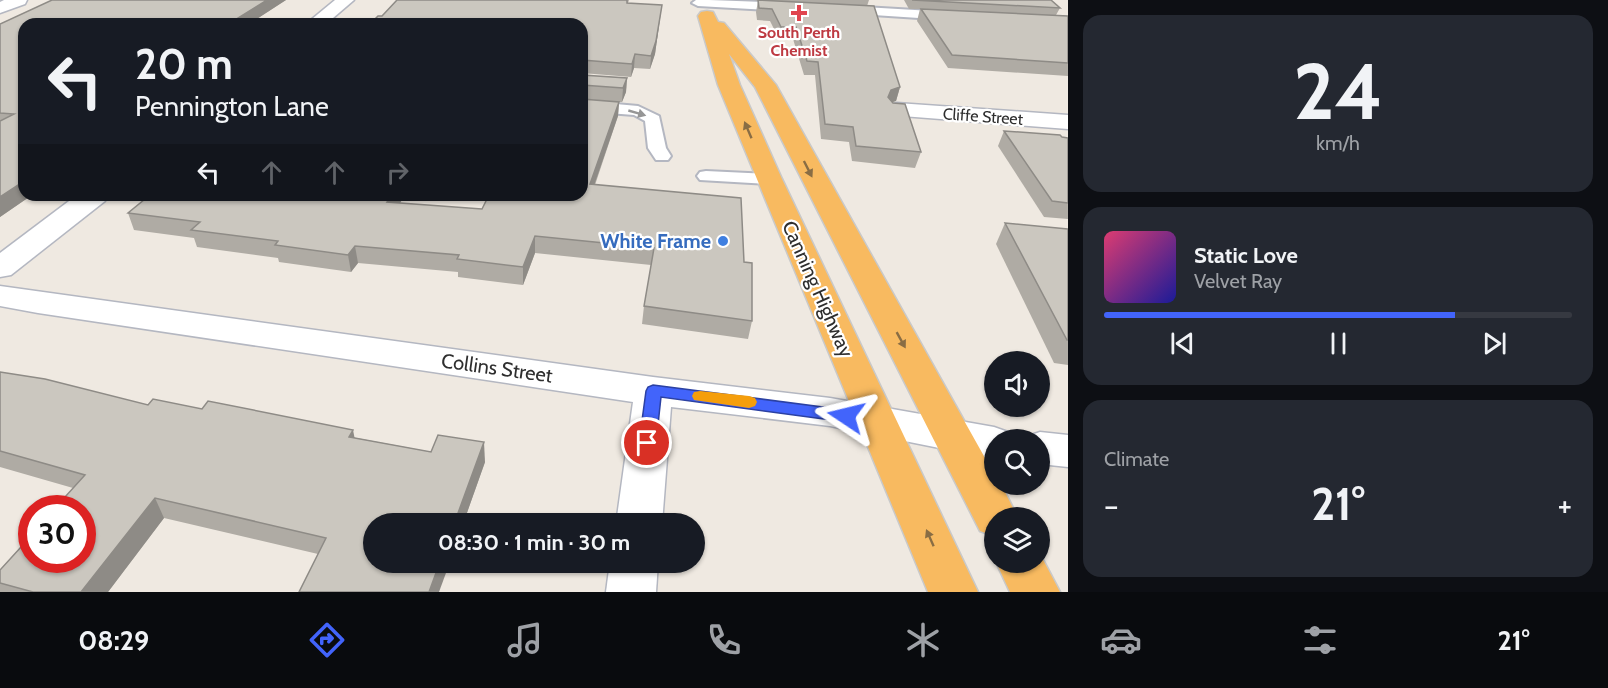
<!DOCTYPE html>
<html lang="en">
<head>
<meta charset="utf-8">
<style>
	:root { --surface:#171b24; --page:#242831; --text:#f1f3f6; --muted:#9ea1a6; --line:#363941; --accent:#4264fb }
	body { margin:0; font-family:Cabin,sans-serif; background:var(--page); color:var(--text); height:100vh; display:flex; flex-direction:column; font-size:22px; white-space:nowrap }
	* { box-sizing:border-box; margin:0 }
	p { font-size:20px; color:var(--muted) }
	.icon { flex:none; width:33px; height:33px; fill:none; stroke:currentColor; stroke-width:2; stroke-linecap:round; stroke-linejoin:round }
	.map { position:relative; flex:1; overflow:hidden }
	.panel { display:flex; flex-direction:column; gap:15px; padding:15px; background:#0d0f14; width:540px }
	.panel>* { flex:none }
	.top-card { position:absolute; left:18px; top:18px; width:570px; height:183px; border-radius:18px; box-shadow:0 2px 4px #0004; background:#171b24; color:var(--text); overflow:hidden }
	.tools { position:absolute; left:984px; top:351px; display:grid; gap:12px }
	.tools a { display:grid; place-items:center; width:66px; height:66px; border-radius:50%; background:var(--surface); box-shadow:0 2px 4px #0004; font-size:30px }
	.speed { position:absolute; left:18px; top:495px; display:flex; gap:12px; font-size:30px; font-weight:700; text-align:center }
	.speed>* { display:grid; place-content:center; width:78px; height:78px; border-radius:50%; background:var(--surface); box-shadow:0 2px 4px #0004; line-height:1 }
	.speed .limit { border:9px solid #d22; background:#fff; color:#111 }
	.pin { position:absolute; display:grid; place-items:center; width:51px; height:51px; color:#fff; margin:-26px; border:3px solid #fff; border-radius:50%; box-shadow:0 2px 6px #0007 }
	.me { position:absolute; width:66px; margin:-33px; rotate:280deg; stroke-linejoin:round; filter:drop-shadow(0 0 4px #0008) }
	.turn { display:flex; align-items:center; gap:21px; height:126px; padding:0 18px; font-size:27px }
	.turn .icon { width:78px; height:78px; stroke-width:2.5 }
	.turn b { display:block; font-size:42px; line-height:51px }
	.lanes { display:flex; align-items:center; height:57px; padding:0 18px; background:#0003; justify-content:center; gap:30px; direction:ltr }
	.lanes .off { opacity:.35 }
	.big { font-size:45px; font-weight:800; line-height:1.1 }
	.panel .card { flex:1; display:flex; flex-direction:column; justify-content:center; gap:9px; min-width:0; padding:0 21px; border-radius:18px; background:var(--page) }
	.panel .dial { align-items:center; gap:0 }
	.dial b { font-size:78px; line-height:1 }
	.song { display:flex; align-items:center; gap:18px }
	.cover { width:72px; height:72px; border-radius:9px; background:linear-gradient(135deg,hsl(340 70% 55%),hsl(240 70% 35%)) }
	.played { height:6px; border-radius:3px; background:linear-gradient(90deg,var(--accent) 75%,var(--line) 75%) }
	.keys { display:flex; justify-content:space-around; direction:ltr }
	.heat { display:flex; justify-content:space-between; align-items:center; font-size:33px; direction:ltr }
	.trip { position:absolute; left:363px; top:513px; width:342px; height:60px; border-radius:30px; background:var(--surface); box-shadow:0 2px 4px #0004; font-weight:800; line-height:60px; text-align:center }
	.tab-bar { display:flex; height:96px; justify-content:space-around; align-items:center; background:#090b0e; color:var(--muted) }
	.tab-bar .icon { width:42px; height:42px }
	.tab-bar .current { color:var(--accent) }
	.tab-bar b { font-size:27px; color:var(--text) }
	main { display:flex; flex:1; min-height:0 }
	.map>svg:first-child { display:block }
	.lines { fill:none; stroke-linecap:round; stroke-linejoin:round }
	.service-casing { stroke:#b4b7c1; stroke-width:4 }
	.minor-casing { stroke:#b4b7c1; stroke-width:3 }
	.trunk-casing { stroke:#c9c9c9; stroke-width:3 }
	.service { fill:#fff; fill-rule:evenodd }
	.minor { fill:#fff; fill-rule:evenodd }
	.trunk { fill:#f8ba60; fill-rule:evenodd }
	.wall { fill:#afaba4 }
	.shaded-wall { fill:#8e8b86 }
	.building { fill:#cbc7bf; stroke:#8e8b86; stroke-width:1.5 }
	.oneway { fill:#969696 }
	.oneway2 { fill:#896d44 }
	.route { fill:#4264fb; stroke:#2b41a3; stroke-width:1.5 }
	.slow { fill:#f59e0b }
	.health-dot { fill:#e0444e; stroke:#fff; stroke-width:2 }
	.shop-dot { fill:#3f7fe0; stroke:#fff; stroke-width:2 }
	.labels { text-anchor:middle; stroke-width:4.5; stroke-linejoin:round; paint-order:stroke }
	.far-health-label { font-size:16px; font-weight:bold; fill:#be3a42; stroke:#fff }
	.far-street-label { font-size:16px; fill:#2e2e2e; stroke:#fff }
	.shop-label { font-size:20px; font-weight:bold; fill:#366cbe; stroke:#fff; text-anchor:end }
	.street-label { font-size:20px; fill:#2e2e2e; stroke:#fff }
</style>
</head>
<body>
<main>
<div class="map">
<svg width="1068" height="592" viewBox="0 0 1068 592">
	<rect width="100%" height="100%" fill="#efe9e1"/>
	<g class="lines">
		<defs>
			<g id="service">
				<polygon points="709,0 787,3 793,7 787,11 698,6 692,3 696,0"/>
				<polygon points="847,6 949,12 955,16 949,20 843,13 841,10"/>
				<polygon points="582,101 638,106 659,116 666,148 671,156 668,160 656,160 648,148 645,121 634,115 582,111"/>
				<polygon points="706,171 769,174 775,175 778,179 775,183 769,184 700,180 697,176 700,172"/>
			</g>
			<g id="minor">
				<polygon points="4,0 27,0 25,4 0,13 0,2"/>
				<polygon points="335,0 354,0 326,24 306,24"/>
				<polygon points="897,103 1068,115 1068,129 889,115 886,110 889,105"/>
				<polygon points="77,195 109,195 105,201 11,275 0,277 0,253"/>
				<polygon points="0,286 653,377 830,398 994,427 1008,432 1013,440 994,440 994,459 830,426 671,407 662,524 616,524 633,402 38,313 0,306"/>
				<polygon points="1040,432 1068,435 1068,467 1040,464 1040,440 1024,440 1025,437"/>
				<polygon points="610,562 658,562 656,592 606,592"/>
			</g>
			<g id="trunk">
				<polygon points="707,11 713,12 718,22 724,23 776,85 994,474 994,484 1001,484 1018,518 994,518 994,536 980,531 755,87 729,54 740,85 782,179 978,592 928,592 718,85 698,16 701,12"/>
				<polygon points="1040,554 1060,592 1010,592 996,562 1040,562"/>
			</g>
		</defs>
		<use href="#service" class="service-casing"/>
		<use href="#minor" class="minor-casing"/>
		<use href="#trunk" class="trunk-casing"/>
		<use href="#service" class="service"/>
		<use href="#minor" class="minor"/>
		<use href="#trunk" class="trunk"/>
	</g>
	<g class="wall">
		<polygon points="52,0 286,0 249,24 24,24 24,195 32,195 0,217 0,24"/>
		<polygon points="397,0 629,0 628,3 660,17 655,54 650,69 634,68 631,77 582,73 582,24 382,16"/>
		<polygon points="754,0 869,0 867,6 900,87 896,101 892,102 921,152 915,168 852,161 849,142 821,139 815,75 804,75 793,39 779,39 770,21 757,20 756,12 758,1"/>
		<polygon points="904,0 1051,0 1060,8 1056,15 1068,16 1068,76 948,68 917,21 920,9 909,9"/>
		<polygon points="582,73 582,75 627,78 626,92 622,102 619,102 618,116 595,185 752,321 748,339 642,324 644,306 651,265 535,253 523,285 458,277 458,272 358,263 351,272 279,262 278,258 197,247 194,238 134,230 128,213 150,195 401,195 402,200 400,203 482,209"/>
		<polygon points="1004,131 1068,138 1068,219 1044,217 998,146"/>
		<polygon points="1005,223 1068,229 1068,365 1054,363 996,244"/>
		<polygon points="0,372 148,405 202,409 485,462 463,524 374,524 318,554 164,518 108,592 0,592 0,570 73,488 0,467"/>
	</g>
	<g class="shaded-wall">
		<polygon points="267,0 286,0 249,24 230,24 230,23"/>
		<polygon points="662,5 655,54 650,69 651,56"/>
		<polygon points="635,54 634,68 631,77 632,64"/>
		<polygon points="627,78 626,92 622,102 623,88"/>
		<polygon points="900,87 896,101 887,104 888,97 891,90"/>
		<polygon points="619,102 618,116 589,200 590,184"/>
		<polygon points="24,181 24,195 32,195 0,217 0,197"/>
		<polygon points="392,195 401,195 402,200 389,218 387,202"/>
		<polygon points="535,236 535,253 523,285 523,267"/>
		<polygon points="355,246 358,263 351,272 348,255"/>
		<polygon points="353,430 357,450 349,437"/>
		<polygon points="484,442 485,462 463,524 454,524"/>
		<polygon points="155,498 164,518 108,592 81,592"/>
		<polygon points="440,562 450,562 439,592 429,592"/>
	</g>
	<g class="building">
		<polygon points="52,0 267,0 230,23 238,24 24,24 24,181 0,197 0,121 14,114 0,113 0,24"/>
		<polygon points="397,0 627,0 627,3 662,5 656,41 651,56 635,54 632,64 582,60 582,24 370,24 378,16 382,16"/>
		<polygon points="758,0 874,6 900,87 891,90 888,97 893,103 905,104 921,152 856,146 853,127 825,124 818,62 807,61 796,27 781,27 772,9 759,8"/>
		<polygon points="912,0 1051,0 1060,8"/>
		<polygon points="921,9 1068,16 1068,63 952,55"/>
		<polygon points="582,73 582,75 627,78 623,88 582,85"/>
		<polygon points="582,97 582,99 619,102 590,184 741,198 744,262 752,263 752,321 644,306 654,248 535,236 523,267 457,259 459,255 355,246 348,255 275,245 278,241 191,230 200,222 128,213 150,195 392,195 387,202 482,209 489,195 582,195"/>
		<polygon points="1004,131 1060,135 1062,137 1068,138 1068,203 1052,201"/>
		<polygon points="1005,223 1068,229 1068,340 1067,340"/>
		<polygon points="0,372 45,379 148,405 153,399 202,409 208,401 353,430 349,437 431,452 438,435 484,442 454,524 374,524 374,562 440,562 429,592 299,592 326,538 155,498 81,592 33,592 0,583 0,570 32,535 32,560 82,560 82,508 55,508 85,475 0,451"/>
	</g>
	<defs><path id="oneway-solid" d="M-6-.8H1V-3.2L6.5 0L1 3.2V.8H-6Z" transform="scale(1.5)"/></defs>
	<use class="oneway" href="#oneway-solid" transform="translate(637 113) rotate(16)"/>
	<g class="oneway2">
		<use href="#oneway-solid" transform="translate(748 130) rotate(-113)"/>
		<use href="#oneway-solid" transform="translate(808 169) rotate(63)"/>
		<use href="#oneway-solid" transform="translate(901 340) rotate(61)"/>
		<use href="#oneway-solid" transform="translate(930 538) rotate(-114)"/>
	</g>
	<polygon class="route" points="653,385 846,410 852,412 855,416 852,420 846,422 661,397 656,443 653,448 647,450 641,448 639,443 646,391 648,387"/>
	<polygon class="slow" points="700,391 749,396 755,398 757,402 755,406 749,408 694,400 692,396 694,392"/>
	<path class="health-dot" d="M796 4h6v6h6v6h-6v6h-6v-6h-6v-6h6z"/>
	<circle class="shop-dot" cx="723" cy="241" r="6"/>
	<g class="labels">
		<g class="far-health-label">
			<text x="799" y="38">South Perth<tspan x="799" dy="18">Chemist</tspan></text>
		</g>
		<g class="far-street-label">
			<text transform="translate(983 116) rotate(4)" y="6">Cliffe Street</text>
		</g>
		<g class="shop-label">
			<text x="711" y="248">White Frame</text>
		</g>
		<g class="street-label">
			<text transform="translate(818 289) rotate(66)" y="7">Canning Highway</text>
			<text transform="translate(497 368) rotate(8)" y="7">Collins Street</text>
		</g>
	</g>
</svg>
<div class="tools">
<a><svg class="icon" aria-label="sound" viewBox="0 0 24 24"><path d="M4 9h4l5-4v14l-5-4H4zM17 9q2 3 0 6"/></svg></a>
<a><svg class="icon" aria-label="search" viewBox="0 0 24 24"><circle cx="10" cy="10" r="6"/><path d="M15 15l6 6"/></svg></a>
<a><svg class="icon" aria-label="layers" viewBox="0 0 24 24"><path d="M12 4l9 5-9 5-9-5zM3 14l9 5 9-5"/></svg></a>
</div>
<div class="speed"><div class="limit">30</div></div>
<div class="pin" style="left:647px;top:443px;background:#d93025"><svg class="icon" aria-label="arrive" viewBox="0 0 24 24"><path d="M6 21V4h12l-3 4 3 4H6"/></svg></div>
<svg class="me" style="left:846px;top:416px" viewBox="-20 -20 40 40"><path d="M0-17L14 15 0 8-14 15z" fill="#4264fb" stroke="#fff" stroke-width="4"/></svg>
<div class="trip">08:30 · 1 min · 30 m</div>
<div class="top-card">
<div class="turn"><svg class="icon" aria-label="left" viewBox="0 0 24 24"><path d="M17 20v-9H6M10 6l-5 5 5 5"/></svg><div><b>20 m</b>Pennington Lane</div></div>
<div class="lanes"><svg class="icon" aria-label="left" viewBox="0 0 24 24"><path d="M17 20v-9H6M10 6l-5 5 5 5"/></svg><svg class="icon off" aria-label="ahead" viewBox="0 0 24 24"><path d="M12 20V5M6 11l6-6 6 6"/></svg><svg class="icon off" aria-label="ahead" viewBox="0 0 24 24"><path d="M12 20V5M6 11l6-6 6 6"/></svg><svg class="icon off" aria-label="right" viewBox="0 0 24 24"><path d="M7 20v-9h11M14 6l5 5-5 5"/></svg></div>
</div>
</div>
<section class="panel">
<div class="card dial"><b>24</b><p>km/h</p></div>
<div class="card">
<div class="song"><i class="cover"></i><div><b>Static Love</b><p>Velvet Ray</p></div></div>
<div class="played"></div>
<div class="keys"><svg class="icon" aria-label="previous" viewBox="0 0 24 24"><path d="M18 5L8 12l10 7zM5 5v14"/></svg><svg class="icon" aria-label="pause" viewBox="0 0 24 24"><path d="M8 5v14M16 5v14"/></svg><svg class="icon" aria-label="next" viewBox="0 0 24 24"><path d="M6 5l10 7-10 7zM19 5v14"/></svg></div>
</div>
<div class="card"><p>Climate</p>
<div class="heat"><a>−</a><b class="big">21°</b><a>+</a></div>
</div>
</section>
</main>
<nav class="tab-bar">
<b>08:29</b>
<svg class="icon current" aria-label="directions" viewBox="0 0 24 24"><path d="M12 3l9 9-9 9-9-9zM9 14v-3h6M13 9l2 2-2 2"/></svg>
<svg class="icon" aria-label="music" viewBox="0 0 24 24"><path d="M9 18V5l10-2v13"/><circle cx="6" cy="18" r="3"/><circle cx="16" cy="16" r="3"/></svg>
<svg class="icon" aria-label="phone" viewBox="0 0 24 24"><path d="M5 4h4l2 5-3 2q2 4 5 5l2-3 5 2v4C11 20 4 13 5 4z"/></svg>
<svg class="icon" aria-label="climate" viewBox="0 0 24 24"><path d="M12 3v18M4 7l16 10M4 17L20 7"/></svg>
<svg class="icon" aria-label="car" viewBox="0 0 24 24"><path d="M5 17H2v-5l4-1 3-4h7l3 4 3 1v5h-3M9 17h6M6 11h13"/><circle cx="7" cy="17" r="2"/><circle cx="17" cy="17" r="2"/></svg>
<svg class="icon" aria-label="filters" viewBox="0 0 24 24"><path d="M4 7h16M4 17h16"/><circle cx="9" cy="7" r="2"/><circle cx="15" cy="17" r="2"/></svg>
<b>21°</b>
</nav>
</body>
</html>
